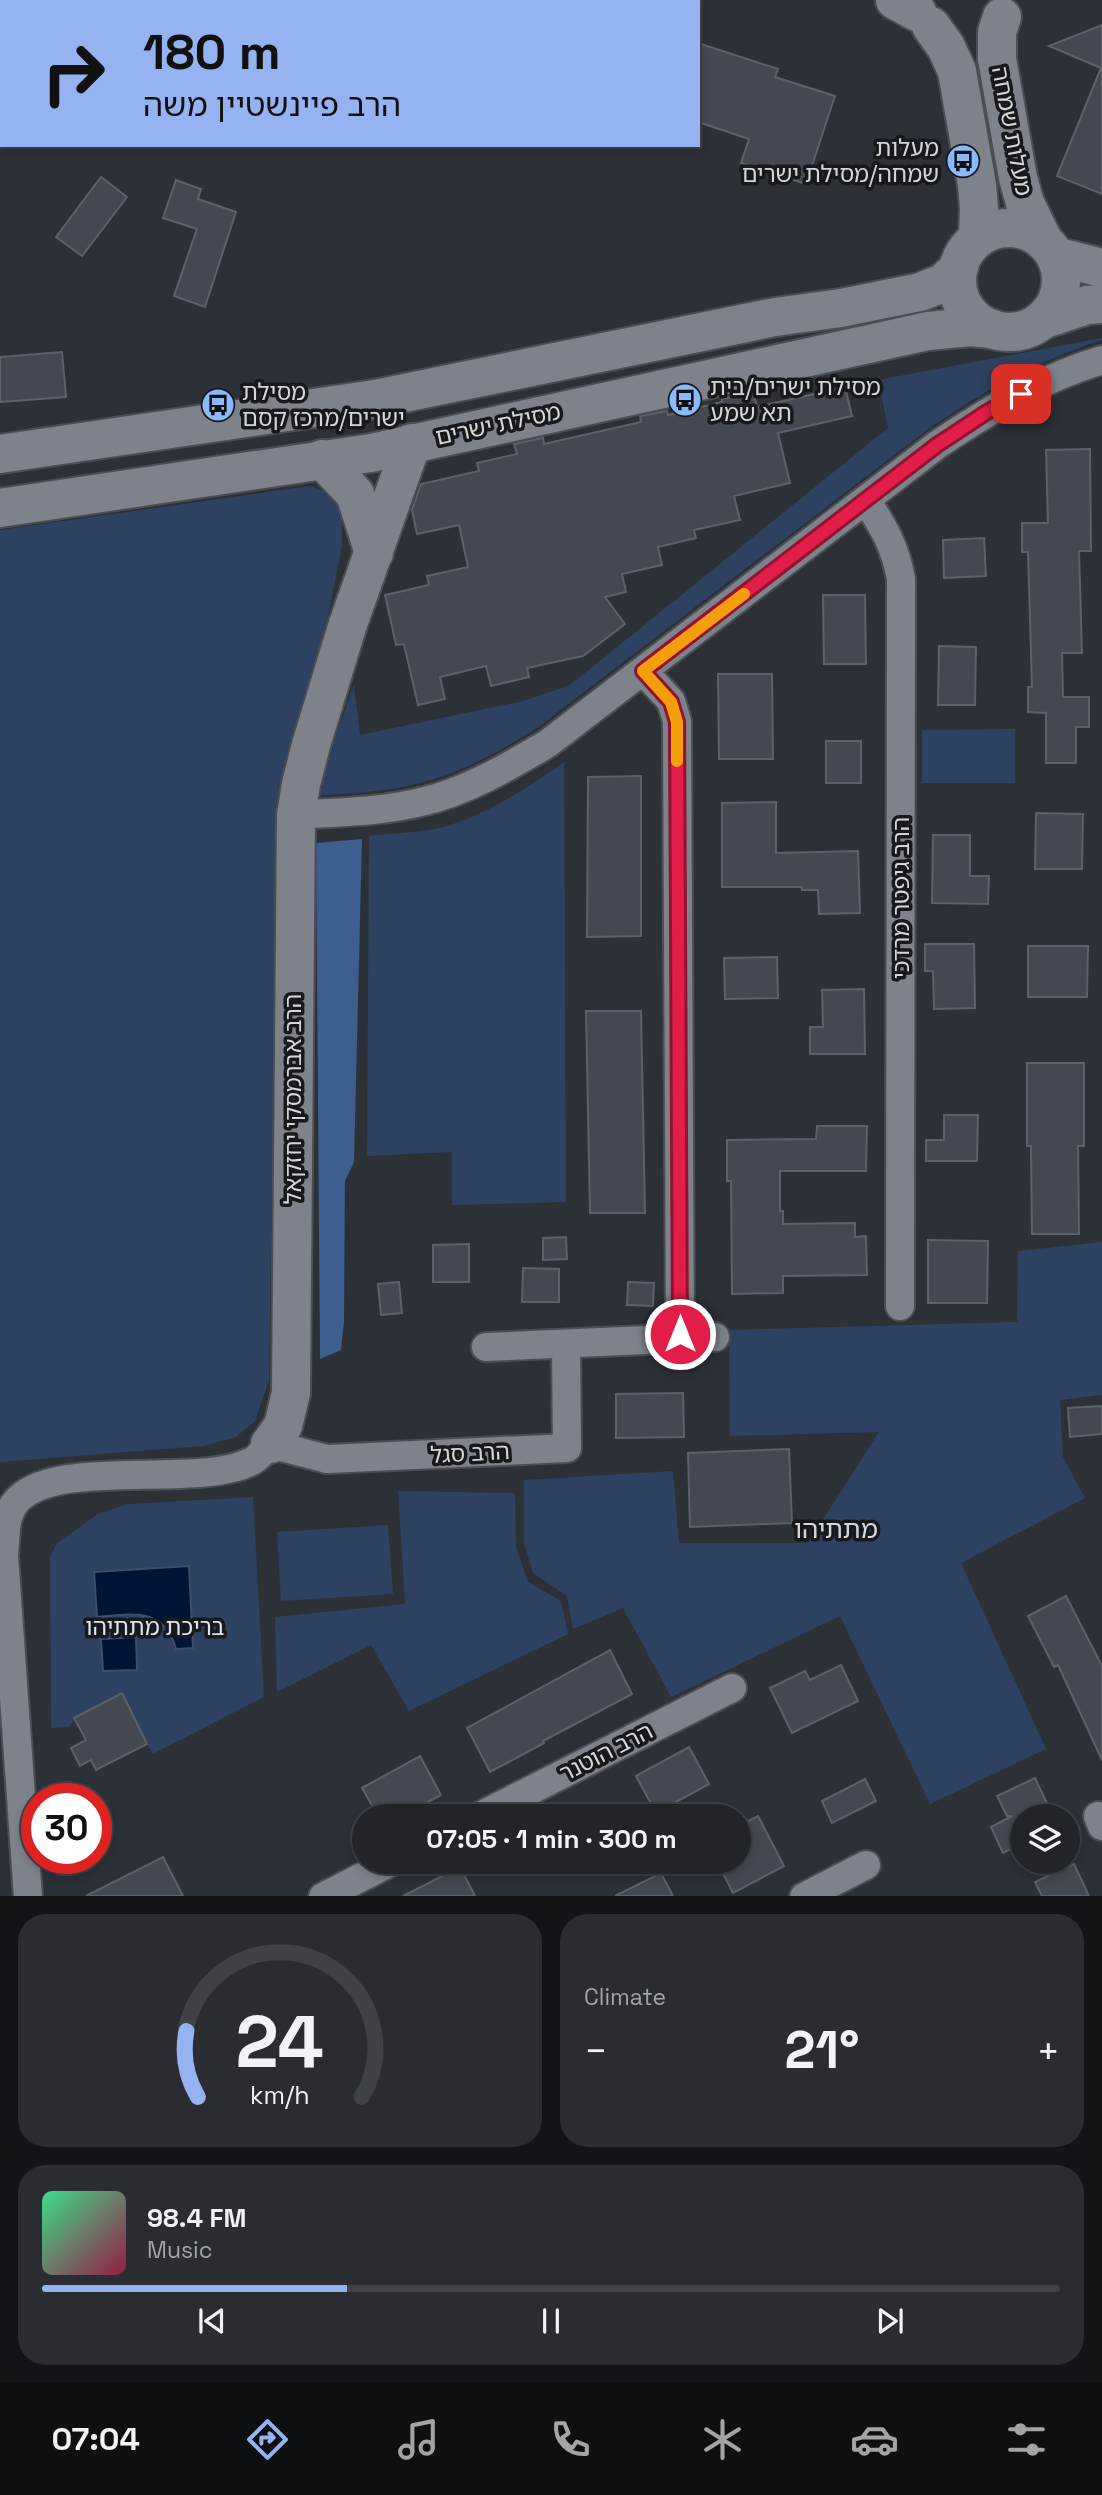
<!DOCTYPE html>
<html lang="en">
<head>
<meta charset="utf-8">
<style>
	:root { --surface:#21252a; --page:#292d32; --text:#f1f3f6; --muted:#a2a5a8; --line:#3e4247; --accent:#95b2f1 }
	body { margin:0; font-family:"Space Grotesk","Noto Sans Hebrew",sans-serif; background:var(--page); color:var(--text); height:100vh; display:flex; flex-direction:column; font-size:26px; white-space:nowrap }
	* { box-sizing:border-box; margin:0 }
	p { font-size:23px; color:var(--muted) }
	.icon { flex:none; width:38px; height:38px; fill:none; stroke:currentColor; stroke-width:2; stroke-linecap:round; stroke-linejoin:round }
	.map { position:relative; height:1896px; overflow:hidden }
	.details { display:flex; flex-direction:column; gap:18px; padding:18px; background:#121417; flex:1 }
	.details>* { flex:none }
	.banner { position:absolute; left:0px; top:0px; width:700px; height:147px; box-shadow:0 4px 10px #0003,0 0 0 2px var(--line); background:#95b2f1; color:#111; overflow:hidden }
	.buttons { position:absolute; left:1010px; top:1804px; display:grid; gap:14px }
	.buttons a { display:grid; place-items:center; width:70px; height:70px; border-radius:50%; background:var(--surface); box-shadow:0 4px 10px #0003,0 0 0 2px var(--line); font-size:35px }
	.speed { position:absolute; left:21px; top:1783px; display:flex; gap:14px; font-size:35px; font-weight:700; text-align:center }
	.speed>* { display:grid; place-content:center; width:91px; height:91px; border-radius:50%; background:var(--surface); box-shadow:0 4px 10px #0003,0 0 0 2px var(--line); line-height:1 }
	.speed .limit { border:10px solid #d22; background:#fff; color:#111 }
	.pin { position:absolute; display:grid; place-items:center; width:60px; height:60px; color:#fff; margin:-30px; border-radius:14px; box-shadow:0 4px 10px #0006 }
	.me { position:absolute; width:77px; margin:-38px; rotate:0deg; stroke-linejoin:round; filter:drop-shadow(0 0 5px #0008) }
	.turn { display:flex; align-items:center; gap:24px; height:147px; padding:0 28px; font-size:32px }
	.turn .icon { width:91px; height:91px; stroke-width:2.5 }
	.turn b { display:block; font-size:49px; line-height:60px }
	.big { font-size:52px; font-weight:600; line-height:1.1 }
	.details .card { flex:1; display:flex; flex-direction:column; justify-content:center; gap:10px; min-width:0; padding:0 24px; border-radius:28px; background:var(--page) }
	.details .dial { align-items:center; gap:0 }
	.dial svg { height:182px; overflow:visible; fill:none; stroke:var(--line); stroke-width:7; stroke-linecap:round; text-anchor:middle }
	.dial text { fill:var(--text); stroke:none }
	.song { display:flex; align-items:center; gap:21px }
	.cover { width:84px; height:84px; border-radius:10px; background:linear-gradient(135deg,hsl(150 70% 55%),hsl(340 70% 35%)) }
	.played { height:7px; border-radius:4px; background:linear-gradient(90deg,var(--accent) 30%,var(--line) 30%) }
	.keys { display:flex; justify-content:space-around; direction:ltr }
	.heat { display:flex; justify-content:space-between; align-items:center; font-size:38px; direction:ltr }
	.details .tiles { flex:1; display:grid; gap:18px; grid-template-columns:1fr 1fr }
	.card:last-child { grid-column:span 2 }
	.trip { position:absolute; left:352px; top:1804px; width:399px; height:70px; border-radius:35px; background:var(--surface); box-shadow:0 4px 10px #0003,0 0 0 2px var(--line); font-weight:600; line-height:70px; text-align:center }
	.tab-bar { display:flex; height:112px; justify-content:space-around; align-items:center; background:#0d0f11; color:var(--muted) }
	.tab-bar .icon { width:49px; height:49px }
	.tab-bar .selected { color:var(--accent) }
	.tab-bar b { font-size:32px; color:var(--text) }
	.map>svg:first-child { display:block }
	.green { fill:#2d4260 }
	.forest { fill:#3c5f90 }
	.water { fill:#001436; stroke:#3f4e68; stroke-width:2 }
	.building { fill:#444951; stroke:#5c626a; stroke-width:2 }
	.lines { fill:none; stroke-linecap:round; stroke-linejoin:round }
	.street-casing { stroke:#4a4e54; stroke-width:32 }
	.secondary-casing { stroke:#4a4e54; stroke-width:42 }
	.street { stroke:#7d828b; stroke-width:28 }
	.secondary { stroke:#7d828b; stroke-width:38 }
	.route-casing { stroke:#92132f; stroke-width:18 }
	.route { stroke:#e11d48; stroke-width:12 }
	.slow { stroke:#f59e0b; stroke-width:12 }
	.labels { text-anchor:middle; stroke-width:7; stroke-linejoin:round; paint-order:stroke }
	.street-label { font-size:23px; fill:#d3d6db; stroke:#17191c }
	.poi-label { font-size:23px; fill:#d3d6db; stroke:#17191c; text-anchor:start }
	.park-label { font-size:23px; fill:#dae4f4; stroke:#17191c }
	.quarter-label { font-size:26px; fill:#d3d6db; stroke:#17191c }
</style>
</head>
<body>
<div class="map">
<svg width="1102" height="1897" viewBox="0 0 1102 1897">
	<rect width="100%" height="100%" fill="#2c3138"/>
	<g class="green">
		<path d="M1102,338V340C1036,361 983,391 927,430L537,728C501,750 462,773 420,783C386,792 349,793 314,796L354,685L360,735L523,701L570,685L888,428L878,380Z"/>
		<polygon points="310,486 330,493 342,512 342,546 320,656 277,824 269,1380 255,1421 236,1437 203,1446 0,1462 0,530"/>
		<polygon points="1015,729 1015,783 922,783 922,730"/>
		<path d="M564,762L566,1202L452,1205V1152L367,1156L369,836C391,833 413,833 434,829C482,819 525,789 564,762Z"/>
		<polygon points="1102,1242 1102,1395 1060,1400 1063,1457 1085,1498 961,1563 1046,1749 930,1804 840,1616 671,1697 623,1608 573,1629 567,1596 533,1573 524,1543 524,1480 673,1471 679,1543 808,1543 879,1432 730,1436 729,1330 1017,1322 1018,1251"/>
		<polygon points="398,1491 515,1493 516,1547 528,1582 561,1601 568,1634 409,1711 371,1645 277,1692 275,1617 405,1604"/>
		<polygon points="253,1497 264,1697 153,1754 147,1744 96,1770 91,1760 80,1766 71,1748 86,1740 75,1719 69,1727 51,1728 50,1557 57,1543 98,1514 128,1504"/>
		<polygon points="388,1525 393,1594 281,1601 277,1532"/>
	</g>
	<polygon class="forest" points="362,839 354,1162 345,1181 344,1322 341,1350 320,1359 316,843"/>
	<g class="water">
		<path d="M189,1566L193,1648L176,1649C164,1606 131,1614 97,1617L94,1572Z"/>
		<polygon points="136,1637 137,1670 103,1671 101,1639"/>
	</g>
	<g class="building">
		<polygon points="1102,25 1102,194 1057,176 1101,68 1049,46"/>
		<polygon points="698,43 778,69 775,77 835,96 806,184 741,163 749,139 698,122"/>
		<polygon points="101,177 127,197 82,256 56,237"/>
		<polygon points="176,180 201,189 198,199 236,212 205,307 174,296 197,229 163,218"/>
		<polygon points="62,352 66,397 0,402 0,357"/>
		<polygon points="845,387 852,416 778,433 790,483 734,496 740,520 694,530 696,538 658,547 662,565 622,574 626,592 605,597 625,624 583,656 527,668 529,677 491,686 486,666 440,677 445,699 418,705 404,644 396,645 385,595 429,585 427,576 468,567 459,525 417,534 412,510 421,484 479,471 477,463 517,454 514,444 543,438 544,444 641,422 640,416 667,411 668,415 722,402 722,399 753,392 757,407"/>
		<polygon points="1090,449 1091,551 1079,551 1082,653 1062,653 1063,697 1089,697 1089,727 1076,727 1076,763 1046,763 1046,713 1028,712 1028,687 1032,687 1028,552 1022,552 1022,523 1048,523 1046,450"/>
		<polygon points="984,538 986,576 944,578 943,540"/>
		<polygon points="823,595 865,595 866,664 824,664"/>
		<polygon points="939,646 976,647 975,705 938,705"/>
		<polygon points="718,674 772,674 773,759 719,759"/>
		<rect x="826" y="741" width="35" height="42"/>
		<polygon points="641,776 641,936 587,937 588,777"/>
		<polygon points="776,802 776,853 858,851 860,913 819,914 818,890 802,890 802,887 722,887 722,803"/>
		<polygon points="1036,813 1083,814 1082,869 1035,869"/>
		<polygon points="933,835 970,835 970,876 989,876 988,904 932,903"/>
		<polygon points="925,944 974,944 975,1008 934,1009 933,971 925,971"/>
		<polygon points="1028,946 1088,946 1087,997 1028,997"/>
		<polygon points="777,957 778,998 725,999 724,958"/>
		<polygon points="864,989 865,1054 810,1054 810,1027 823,1027 822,990"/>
		<polygon points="586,1011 641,1011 645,1213 590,1213"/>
		<polygon points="1027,1063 1084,1063 1084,1146 1078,1146 1079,1234 1032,1234 1031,1146 1027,1146"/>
		<polygon points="944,1115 978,1115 977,1161 926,1161 926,1140 944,1140"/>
		<polygon points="817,1126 867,1126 866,1171 780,1171 780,1211 783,1211 783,1224 855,1223 855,1237 866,1236 867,1275 783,1276 783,1293 732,1294 731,1181 727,1181 727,1140 816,1139"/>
		<polygon points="566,1237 567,1259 543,1260 543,1238"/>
		<polygon points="928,1240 988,1241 987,1303 928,1303"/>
		<polygon points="469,1244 469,1282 433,1282 433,1245"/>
		<polygon points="523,1268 559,1269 559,1302 522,1302"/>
		<polygon points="399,1282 402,1313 381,1315 378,1284"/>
		<polygon points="628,1282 654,1283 653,1306 627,1305"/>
		<polygon points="683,1393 684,1437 616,1438 616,1394"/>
		<polygon points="1102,1406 1102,1434 1070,1437 1068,1408"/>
		<polygon points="789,1449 792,1523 690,1527 688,1453"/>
		<polygon points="1066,1596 1102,1666 1102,1760 1058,1665 1054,1667 1028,1616"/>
		<polygon points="610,1650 632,1694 543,1741 544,1743 490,1772 467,1728"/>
		<polygon points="841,1665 858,1701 792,1733 770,1688 805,1671 810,1680"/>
		<polygon points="122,1693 147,1744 96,1770 91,1760 80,1766 71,1748 86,1740 74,1718"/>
		<polygon points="689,1747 709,1784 656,1813 636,1776"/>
		<polygon points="420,1756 441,1795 402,1816 378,1816 362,1788"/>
		<polygon points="1035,1778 1053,1816 1022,1816 1022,1843 1003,1853 991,1827 1012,1816 1007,1816 997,1796"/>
		<polygon points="865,1779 876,1801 832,1823 822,1801"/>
		<polygon points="758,1816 784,1866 733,1893 717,1862 738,1862 738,1826"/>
		<polygon points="163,1857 183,1896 86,1896"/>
		<polygon points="1074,1864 1089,1896 1042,1896 1035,1882"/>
		<polygon points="460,1867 475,1896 403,1896"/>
		<polygon points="661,1873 673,1896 615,1896"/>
	</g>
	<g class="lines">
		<defs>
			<g id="street">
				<polyline points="196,2 199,0"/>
				<polyline points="0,86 2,85"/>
				<path d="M866,500C884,528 895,546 901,579L900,1306"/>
				<polyline points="643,671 671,701 677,721 680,1339"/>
				<path d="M296,815C339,812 383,812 425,801C468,791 509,766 547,744L937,445C989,410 1042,378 1102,360"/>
				<polyline points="486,1347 715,1337"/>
				<polyline points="480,1816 732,1688"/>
				<polyline points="1098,1816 1102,1826"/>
				<path d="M28,1897L4,1555C6,1538 4,1517 15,1503C51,1456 194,1489 250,1462C258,1459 264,1450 270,1444L327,1459L567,1448L566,1344"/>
				<polyline points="323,1897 391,1862"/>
				<polyline points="804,1897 866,1865"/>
			</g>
			<g id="secondary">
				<polyline points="895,0 917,12"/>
				<polyline points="1002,17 997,32 997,59 1018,178 1025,203 1044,242"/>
				<polyline points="931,26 946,47 957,71 977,185 979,208 978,238"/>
				<circle cx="1009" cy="280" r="52"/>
				<polyline points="1055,256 1102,268"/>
				<polyline points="1042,320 1087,305 1102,304"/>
				<polyline points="0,454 375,399 775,317 841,308 920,292 943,283 959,268"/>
				<polyline points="322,459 355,494 374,553"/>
				<polyline points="0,508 371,453 928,331 970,327 993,329"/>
				<polyline points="270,1444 283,1426 291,1393 296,815 301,784 311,745 347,627 412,443"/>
			</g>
		</defs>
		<use href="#street" class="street-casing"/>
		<use href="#secondary" class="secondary-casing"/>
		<use href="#street" class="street"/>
		<use href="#secondary" class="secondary"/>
	</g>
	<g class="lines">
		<defs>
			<polyline id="route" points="680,1334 677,722 671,702 643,671 937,445 987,412 1021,394"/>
		</defs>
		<use href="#route" class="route-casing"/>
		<use href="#route" class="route"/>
		<polyline class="slow" points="677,761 677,722 671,702 643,671 744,594"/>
	</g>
	<defs>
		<symbol id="bus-disc" viewBox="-11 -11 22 22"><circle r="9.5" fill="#8bbafc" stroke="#17191c"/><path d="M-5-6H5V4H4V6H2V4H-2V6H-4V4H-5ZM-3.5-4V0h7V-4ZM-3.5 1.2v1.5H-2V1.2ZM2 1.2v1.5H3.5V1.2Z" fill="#111"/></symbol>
	</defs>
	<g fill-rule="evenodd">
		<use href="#bus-disc" x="944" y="142" width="38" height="38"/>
		<use href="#bus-disc" x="666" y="381" width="38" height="38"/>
		<use href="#bus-disc" x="199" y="386" width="38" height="38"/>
	</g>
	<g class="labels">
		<g class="street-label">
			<text transform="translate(1012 131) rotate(79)" y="8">מעלות שמחה</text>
			<text transform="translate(498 424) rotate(-12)" y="8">מסילת ישרים</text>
			<text transform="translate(901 898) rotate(-90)" y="8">הרב גיפטר מרדכי</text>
			<text transform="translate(293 1099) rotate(-90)" y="8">הרב אברמסקי יחזקאל</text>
			<text transform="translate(470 1453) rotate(-3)" y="8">הרב סגל</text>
			<text transform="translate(606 1752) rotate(-27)" y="8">הרב הוטנר</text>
		</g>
		<g class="poi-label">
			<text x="939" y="156" text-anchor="end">מעלות<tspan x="939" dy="26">שמחה/מסילת ישרים</tspan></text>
			<text x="710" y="395">מסילת ישרים/בית<tspan x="710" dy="26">תא שמע</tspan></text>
			<text x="242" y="400">מסילת<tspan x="242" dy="26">ישרים/מרכז קסם</tspan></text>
		</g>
		<g class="park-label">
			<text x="155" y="1635">בריכת מתתיהו</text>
		</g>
		<g class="quarter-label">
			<text x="836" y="1538">מתתיהו</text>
		</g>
	</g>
</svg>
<div class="buttons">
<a><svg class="icon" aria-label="layers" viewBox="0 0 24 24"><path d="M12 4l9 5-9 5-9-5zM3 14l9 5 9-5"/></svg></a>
</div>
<div class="speed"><div class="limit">30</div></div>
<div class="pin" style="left:1021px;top:394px;background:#d93025"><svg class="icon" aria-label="arrive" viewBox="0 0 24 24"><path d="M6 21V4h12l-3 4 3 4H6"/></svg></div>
<svg class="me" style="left:680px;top:1334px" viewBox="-20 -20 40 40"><circle r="17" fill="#e11d48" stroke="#fff" stroke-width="3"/><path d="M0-11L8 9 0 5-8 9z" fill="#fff"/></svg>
<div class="trip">07:05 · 1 min · 300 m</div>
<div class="banner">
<div class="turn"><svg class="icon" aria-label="right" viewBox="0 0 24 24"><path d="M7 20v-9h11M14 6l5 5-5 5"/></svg><div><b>180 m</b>הרב פיינשטיין משה</div></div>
</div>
</div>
<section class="details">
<div class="tiles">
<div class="card dial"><svg viewBox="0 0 100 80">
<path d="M14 69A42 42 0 1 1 86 69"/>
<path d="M14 69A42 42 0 0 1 9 40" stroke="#95b2f1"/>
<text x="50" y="56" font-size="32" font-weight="700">24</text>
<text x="50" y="72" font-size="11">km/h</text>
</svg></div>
<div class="card"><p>Climate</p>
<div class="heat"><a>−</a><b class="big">21°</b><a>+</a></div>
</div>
<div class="card">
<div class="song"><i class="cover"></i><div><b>98.4 FM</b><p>Music</p></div></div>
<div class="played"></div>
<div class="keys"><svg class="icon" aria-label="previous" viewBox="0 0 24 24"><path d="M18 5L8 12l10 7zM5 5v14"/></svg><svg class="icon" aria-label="pause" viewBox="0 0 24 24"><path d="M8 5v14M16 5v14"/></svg><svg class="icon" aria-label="next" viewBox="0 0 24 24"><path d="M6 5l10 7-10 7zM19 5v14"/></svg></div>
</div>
</div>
</section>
<nav class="tab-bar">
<b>07:04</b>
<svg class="icon selected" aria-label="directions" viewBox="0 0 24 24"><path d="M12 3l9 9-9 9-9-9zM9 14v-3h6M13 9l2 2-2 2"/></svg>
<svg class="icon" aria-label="music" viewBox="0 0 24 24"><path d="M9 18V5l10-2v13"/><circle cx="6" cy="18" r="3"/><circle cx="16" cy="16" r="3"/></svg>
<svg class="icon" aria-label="phone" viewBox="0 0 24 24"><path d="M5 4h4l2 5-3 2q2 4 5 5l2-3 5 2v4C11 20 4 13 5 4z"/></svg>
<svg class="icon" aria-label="climate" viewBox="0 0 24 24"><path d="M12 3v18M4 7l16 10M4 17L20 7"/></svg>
<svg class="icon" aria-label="car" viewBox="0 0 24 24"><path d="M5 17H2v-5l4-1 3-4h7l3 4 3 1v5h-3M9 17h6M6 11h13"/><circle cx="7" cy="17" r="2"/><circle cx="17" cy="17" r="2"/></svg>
<svg class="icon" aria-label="filters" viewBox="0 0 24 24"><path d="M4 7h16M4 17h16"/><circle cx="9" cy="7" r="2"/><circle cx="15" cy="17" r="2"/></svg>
</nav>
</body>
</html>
